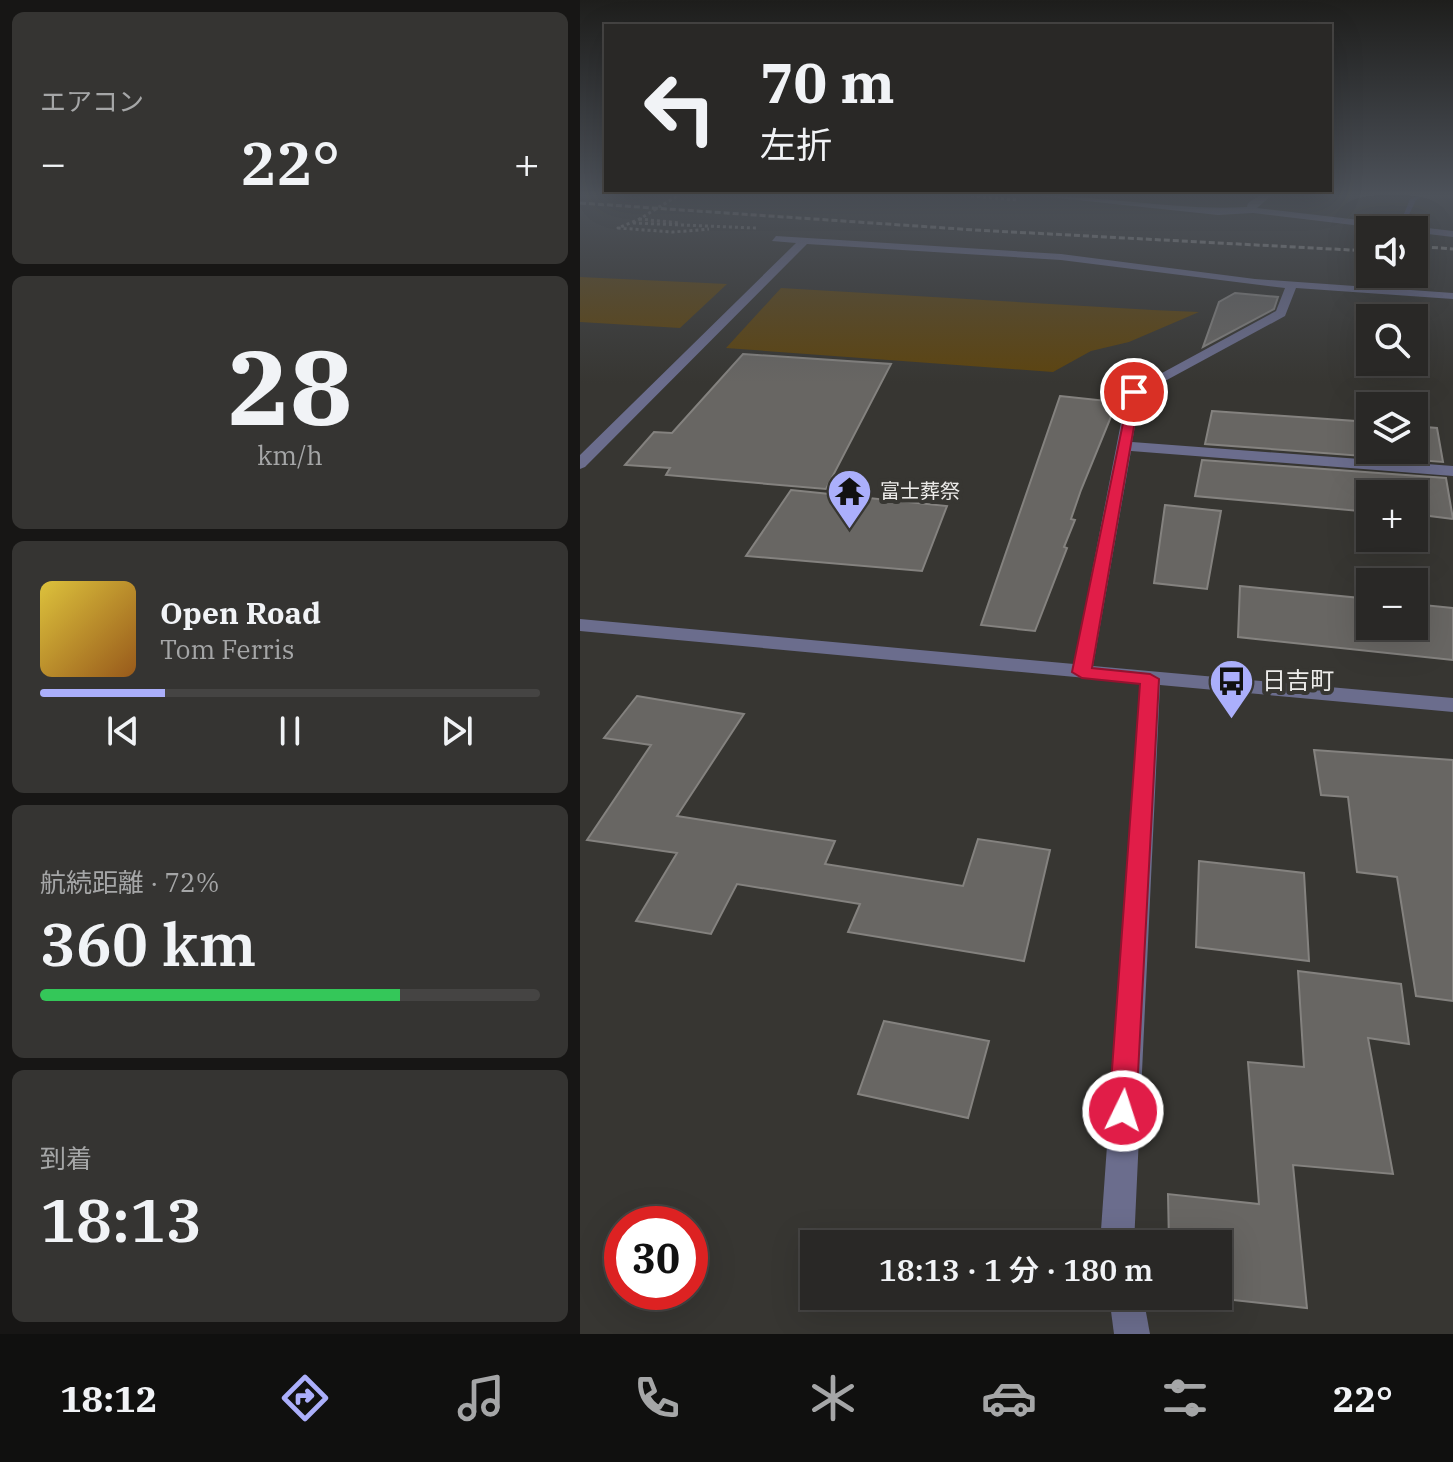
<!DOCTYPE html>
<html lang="ja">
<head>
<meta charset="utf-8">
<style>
	:root { --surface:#292826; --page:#353432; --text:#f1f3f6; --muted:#a5a6a7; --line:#454443; --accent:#abaffb }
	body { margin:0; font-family:"IBM Plex Serif","Noto Sans JP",serif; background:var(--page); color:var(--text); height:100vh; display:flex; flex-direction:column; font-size:30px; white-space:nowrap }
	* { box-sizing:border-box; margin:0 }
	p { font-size:26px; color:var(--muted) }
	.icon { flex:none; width:44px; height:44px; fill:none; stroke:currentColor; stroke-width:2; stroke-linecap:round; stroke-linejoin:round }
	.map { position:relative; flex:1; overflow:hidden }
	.drawer { display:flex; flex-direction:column; gap:12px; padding:12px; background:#171615; width:580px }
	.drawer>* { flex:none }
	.banner { position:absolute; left:24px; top:24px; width:728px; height:168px; border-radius:0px; box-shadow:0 8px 32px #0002,0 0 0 2px var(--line); background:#292826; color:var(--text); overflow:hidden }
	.fabs { position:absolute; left:776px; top:216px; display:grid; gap:16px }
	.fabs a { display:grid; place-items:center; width:72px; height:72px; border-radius:0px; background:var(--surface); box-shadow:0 8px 32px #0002,0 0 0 2px var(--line); font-size:40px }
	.speed { position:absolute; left:24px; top:1206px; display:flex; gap:16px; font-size:40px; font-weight:700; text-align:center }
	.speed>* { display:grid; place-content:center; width:104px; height:104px; border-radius:50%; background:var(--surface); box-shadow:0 8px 32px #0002,0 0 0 2px var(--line); line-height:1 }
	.speed .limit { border:12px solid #d22; background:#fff; color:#111 }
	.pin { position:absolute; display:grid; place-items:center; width:68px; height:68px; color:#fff; margin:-34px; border:4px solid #fff; border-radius:50%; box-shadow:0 2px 8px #0007 }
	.me { position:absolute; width:88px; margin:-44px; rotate:4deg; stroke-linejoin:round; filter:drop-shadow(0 0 6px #0008) }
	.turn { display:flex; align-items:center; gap:28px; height:168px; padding:0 24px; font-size:36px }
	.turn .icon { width:104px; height:104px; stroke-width:2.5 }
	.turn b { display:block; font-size:56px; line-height:68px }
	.big { font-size:60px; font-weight:600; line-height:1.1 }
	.drawer .card { flex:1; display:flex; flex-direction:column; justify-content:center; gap:12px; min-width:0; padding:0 28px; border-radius:12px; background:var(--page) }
	.drawer .dial { align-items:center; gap:0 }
	.dial b { font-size:104px; line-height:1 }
	.song { display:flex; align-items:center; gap:24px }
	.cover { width:96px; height:96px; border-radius:12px; background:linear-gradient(135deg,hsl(50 70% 55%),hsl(30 70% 35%)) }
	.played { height:8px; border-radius:4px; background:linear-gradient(90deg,var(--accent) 25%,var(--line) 25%) }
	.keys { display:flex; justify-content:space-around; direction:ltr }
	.heat { display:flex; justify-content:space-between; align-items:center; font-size:44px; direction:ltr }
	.charge { height:12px; border-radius:6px; background:linear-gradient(90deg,#34c759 72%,var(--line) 0) }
	.trip { position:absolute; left:220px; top:1230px; width:432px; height:80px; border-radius:0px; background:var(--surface); box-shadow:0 8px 32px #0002,0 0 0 2px var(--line); font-weight:600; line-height:80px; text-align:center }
	.tab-bar { display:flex; height:128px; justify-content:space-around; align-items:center; background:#10100f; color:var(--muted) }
	.tab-bar .icon { width:56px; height:56px }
	.tab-bar .on { color:var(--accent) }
	.tab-bar b { font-size:36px; color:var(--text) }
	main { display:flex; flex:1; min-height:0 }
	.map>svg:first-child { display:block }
	.green { fill:#5d440f }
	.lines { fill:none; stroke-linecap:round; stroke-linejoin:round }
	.stream { fill:#4c4c8f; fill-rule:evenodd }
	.building { fill:#686663; stroke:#84827f; stroke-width:2 }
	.path { stroke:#878683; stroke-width:3; stroke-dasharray:3 3; stroke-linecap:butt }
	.minor { fill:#6b6d8d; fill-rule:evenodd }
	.rail { stroke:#969592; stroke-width:3; stroke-dasharray:6 3; stroke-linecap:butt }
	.path-bridge { stroke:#878683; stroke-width:3; stroke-dasharray:3 3; stroke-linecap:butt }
	.route { fill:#e11d48; stroke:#92132f; stroke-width:2 }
	.labels { text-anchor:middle; stroke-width:8; stroke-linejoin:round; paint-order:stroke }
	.far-poi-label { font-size:20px; fill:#edecea; stroke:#373632; text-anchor:start }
	.poi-label { font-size:24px; fill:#edecea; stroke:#373632; text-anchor:start }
</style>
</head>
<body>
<main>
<section class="drawer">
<div class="card"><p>エアコン</p>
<div class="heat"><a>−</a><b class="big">22°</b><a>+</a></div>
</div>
<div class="card dial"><b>28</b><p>km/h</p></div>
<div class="card">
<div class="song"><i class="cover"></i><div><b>Open Road</b><p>Tom Ferris</p></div></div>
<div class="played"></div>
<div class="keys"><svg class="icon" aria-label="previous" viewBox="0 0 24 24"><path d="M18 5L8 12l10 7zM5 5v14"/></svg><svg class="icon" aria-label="pause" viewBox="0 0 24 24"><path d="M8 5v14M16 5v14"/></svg><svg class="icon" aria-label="next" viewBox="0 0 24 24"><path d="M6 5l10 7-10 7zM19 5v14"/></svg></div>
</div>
<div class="card"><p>航続距離 · 72%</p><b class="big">360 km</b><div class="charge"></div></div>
<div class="card"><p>到着</p><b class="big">18:13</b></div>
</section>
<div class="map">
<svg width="873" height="1334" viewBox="0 0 873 1334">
	<rect width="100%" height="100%" fill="#373632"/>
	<g class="green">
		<polygon points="0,277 147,284 100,328 0,322"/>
		<polygon points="201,288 573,310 619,312 549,342 511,351 473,372 146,348"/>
	</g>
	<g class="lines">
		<polygon class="stream" points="837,196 840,198 836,200 825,223 820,224 830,199"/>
	</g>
	<g class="building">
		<polygon points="655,293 698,297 694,309 623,347 639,302"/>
		<polygon points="163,354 311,364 246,489 86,475 90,468 45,465 74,432 92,433"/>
		<polygon points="480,396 537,402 501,490 491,519 495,520 484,547 487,548 455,631 401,625"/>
		<polygon points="632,411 790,422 790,450 834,450 834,426 857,428 863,462 625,444"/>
		<polygon points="622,460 866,478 873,519 834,514 834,494 790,494 790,512 615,496"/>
		<polygon points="211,490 367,506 342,571 166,556"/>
		<polygon points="585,505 641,511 627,589 574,583"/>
		<polygon points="660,586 790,599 790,626 834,626 834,604 873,608 873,660 658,637"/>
		<polygon points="57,696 164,714 97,816 255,841 245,864 383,886 398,839 470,850 444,961 268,932 280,904 157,884 131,934 56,921 97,853 7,840 71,745 24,738"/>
		<polygon points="734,750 873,760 873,1001 836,996 817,877 777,872 768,797 741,795"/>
		<polygon points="619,861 724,873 729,961 616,947"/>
		<polygon points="718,971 821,984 829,1044 788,1038 813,1174 713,1165 727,1308 617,1296 638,1296 638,1244 589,1244 588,1194 679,1204 668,1062 724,1067"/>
		<polygon points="304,1021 409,1041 388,1118 278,1094"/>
	</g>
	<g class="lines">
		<g class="path">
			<polyline points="391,196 438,200"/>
			<polyline points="59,219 101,223"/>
			<polyline points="55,221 38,228 93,232 129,229"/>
			<polyline points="53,223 176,228"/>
		</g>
		<g class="minor">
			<path d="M459,196C529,196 598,211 667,207L668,203L679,196H691L677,208L873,231V237L673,213L638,215Z"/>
			<polygon points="196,236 481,254 675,279 873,293 873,299 716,288 705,316 561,394 552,442 873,466 873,476 551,451 513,666 873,698 873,712 580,685 554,1244 520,1244 560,683 0,631 0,619 494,664 547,392 696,311 705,288 481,260 227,244 5,467 0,469 0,455 216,243 192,241"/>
			<polygon points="529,1296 563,1296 570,1334 534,1334"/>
		</g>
		<g class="rail">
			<polyline points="0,203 395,230 790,251"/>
			<polyline points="834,246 873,249"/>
		</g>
		<polyline class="path-bridge" points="53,223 97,196"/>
	</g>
	<linearGradient id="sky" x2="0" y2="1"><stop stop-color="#1e1e1c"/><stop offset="0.51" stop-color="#4d525a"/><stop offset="1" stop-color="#4d525a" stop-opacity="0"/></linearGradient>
	<rect width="873" height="383" fill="url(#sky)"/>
	<polygon class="route" points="550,389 560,392 512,668 570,674 579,679 556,1111 552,1120 543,1123 533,1120 529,1111 560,684 502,678 492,672"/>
	<defs>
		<symbol id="temple-pin" viewBox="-11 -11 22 30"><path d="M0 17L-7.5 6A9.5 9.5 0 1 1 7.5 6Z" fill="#abaffb" stroke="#373632"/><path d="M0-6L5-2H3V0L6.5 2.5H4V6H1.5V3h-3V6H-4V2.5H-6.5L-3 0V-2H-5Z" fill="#111"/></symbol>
		<symbol id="bus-pin" viewBox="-11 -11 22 30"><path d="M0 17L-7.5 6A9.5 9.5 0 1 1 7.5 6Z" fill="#abaffb" stroke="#373632"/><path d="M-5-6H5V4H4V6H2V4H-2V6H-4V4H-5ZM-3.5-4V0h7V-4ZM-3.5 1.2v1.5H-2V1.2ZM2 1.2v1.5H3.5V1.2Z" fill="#111"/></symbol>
	</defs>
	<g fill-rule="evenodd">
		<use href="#temple-pin" x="244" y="466" width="51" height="69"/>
		<use href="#bus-pin" x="626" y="656" width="51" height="69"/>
	</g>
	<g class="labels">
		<g class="far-poi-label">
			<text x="300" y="498">富士葬祭</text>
		</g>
		<g class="poi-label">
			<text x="682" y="689">日吉町</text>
		</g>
	</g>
</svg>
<div class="fabs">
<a><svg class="icon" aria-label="sound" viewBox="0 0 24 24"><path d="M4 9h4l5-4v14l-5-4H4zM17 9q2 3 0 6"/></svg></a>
<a><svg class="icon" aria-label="search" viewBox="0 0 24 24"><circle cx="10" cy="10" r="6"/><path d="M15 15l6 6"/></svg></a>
<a><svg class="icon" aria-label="layers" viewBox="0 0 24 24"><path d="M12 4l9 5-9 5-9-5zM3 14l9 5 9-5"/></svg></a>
<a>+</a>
<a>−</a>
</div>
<div class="speed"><div class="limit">30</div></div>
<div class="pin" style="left:554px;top:392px;background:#d93025"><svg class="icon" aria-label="arrive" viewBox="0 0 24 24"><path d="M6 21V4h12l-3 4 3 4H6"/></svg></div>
<svg class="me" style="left:543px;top:1111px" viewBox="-20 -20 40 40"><circle r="17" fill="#e11d48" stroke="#fff" stroke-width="3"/><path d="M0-11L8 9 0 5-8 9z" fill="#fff"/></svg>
<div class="trip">18:13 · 1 分 · 180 m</div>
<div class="banner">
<div class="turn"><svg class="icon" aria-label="left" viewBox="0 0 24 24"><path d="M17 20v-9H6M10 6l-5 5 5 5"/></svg><div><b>70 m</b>左折</div></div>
</div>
</div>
</main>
<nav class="tab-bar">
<b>18:12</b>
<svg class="icon on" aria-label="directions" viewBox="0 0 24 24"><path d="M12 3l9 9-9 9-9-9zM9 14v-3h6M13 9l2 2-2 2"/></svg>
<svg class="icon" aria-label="music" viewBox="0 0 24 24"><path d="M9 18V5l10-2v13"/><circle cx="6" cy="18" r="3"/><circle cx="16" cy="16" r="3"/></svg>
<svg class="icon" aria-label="phone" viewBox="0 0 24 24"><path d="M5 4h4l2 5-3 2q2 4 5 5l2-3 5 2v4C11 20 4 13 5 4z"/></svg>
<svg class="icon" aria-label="climate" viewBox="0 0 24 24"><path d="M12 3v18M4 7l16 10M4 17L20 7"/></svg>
<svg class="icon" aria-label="car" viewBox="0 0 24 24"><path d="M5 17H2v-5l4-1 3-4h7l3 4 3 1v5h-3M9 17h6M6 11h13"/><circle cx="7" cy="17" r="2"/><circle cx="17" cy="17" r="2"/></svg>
<svg class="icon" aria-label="filters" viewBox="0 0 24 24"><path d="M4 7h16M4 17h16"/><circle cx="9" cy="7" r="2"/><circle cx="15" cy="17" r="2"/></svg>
<b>22°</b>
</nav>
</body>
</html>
